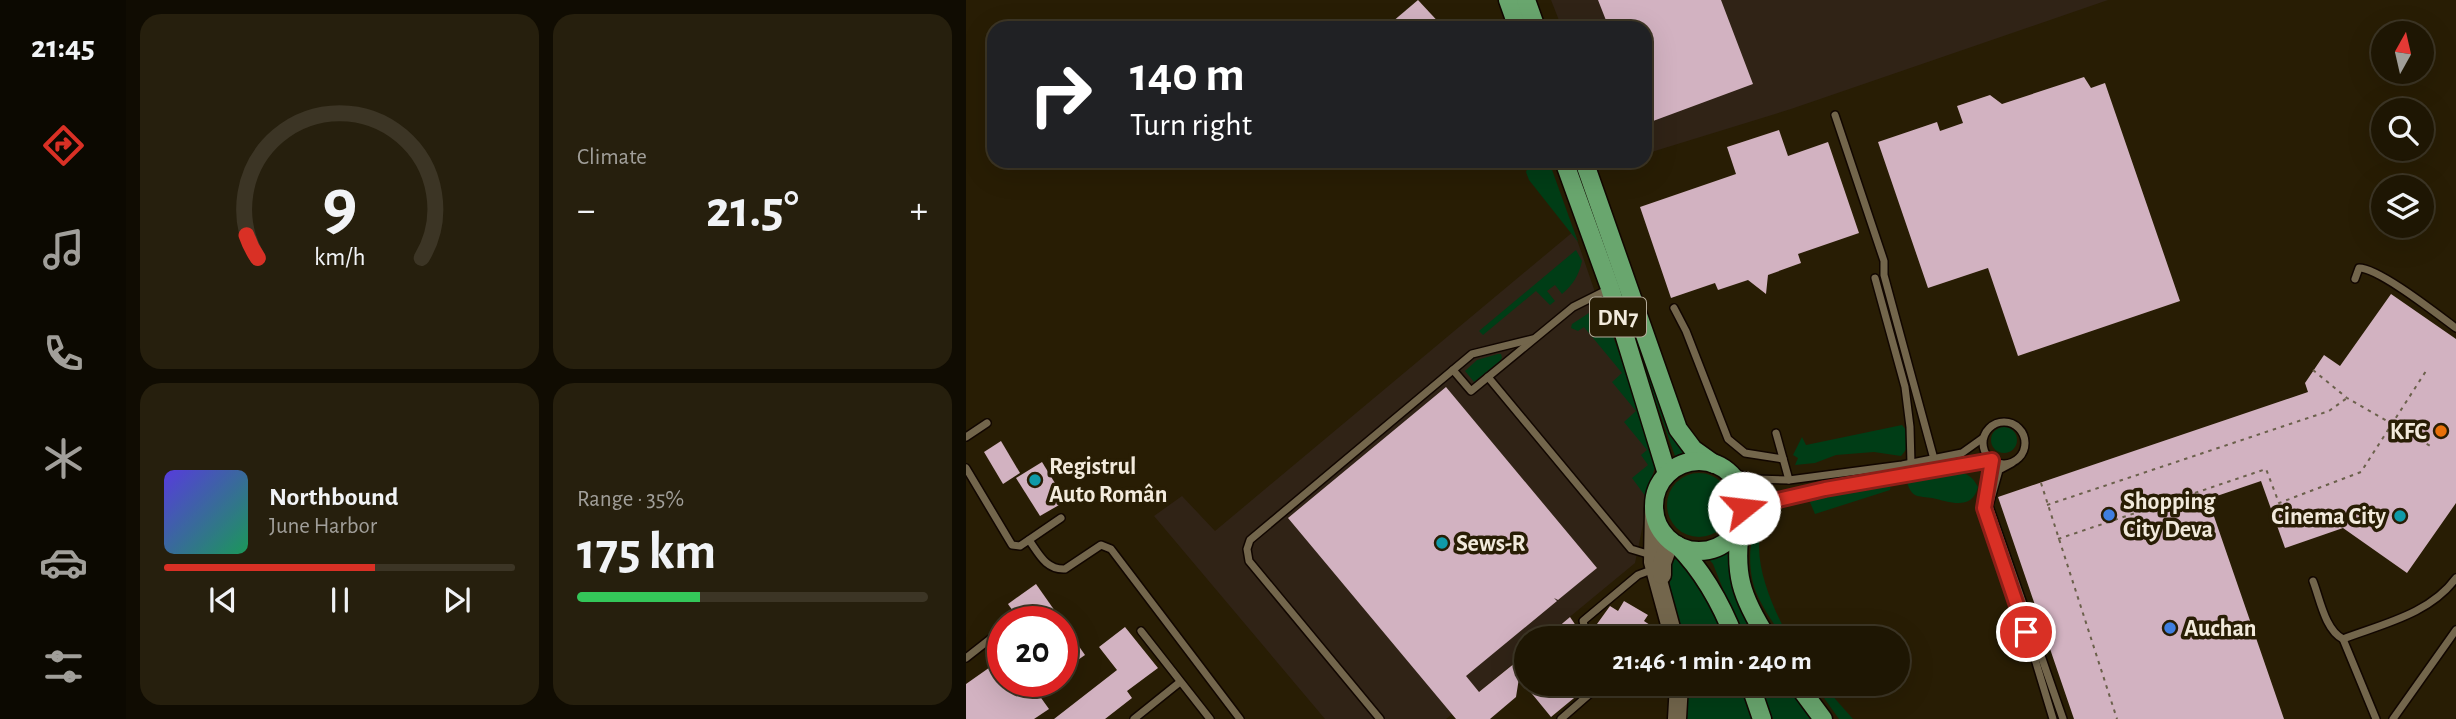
<!DOCTYPE html>
<html lang="en">
<head>
<meta charset="utf-8">
<style>
	:root { --surface:#1e1603; --page:#261f0d; --text:#f1f3f6; --muted:#a19f9a; --line:#3c3525; --accent:#d93025 }
	body { margin:0; font-family:"Alegreya Sans",sans-serif; background:var(--page); color:var(--text); height:100vh; display:flex; flex-direction:column; font-size:26px; white-space:nowrap }
	* { box-sizing:border-box; margin:0 }
	p { font-size:23px; color:var(--muted) }
	.icon { flex:none; width:38px; height:38px; fill:none; stroke:currentColor; stroke-width:2; stroke-linecap:round; stroke-linejoin:round }
	.map { position:relative; flex:1; overflow:hidden }
	.side { display:flex; flex-direction:column; gap:14px; padding:14px; background:#100c02; width:840px }
	.side>* { flex:none }
	.top-card { position:absolute; left:21px; top:21px; width:665px; height:147px; border-radius:21px; box-shadow:0 7px 28px #0002,0 0 0 2px var(--line); background:#202124; color:#fff; overflow:hidden }
	.needle { width:46px; rotate:8deg }
	.tools { position:absolute; left:1405px; top:21px; display:grid; gap:14px }
	.tools a { display:grid; place-items:center; width:63px; height:63px; border-radius:50%; background:var(--surface); box-shadow:0 7px 28px #0002,0 0 0 2px var(--line); font-size:35px }
	.speed { position:absolute; left:21px; top:606px; display:flex; gap:14px; font-size:35px; font-weight:700; text-align:center }
	.speed>* { display:grid; place-content:center; width:91px; height:91px; border-radius:50%; background:var(--surface); box-shadow:0 7px 28px #0002,0 0 0 2px var(--line); line-height:1 }
	.speed .limit { border:10px solid #d22; background:#fff; color:#111 }
	.pin { position:absolute; display:grid; place-items:center; width:60px; height:60px; color:#fff; margin:-30px; border:4px solid #fff; border-radius:50%; box-shadow:0 2px 7px #0007 }
	.me { position:absolute; width:77px; margin:-38px; rotate:74deg; stroke-linejoin:round; filter:drop-shadow(0 0 5px #0008) }
	.turn { display:flex; align-items:center; gap:24px; height:147px; padding:0 28px; font-size:32px }
	.turn .icon { width:91px; height:91px; stroke-width:2.5 }
	.turn b { display:block; font-size:49px; line-height:60px }
	.big { font-size:52px; font-weight:700; line-height:1.1 }
	.side .tile { flex:1; display:flex; flex-direction:column; justify-content:center; gap:10px; min-width:0; padding:0 24px; border-radius:21px; background:var(--page) }
	.side .dial { align-items:center; gap:0 }
	.dial svg { height:182px; overflow:visible; fill:none; stroke:var(--line); stroke-width:7; stroke-linecap:round; text-anchor:middle }
	.dial text { fill:var(--text); stroke:none }
	.song { display:flex; align-items:center; gap:21px }
	.cover { width:84px; height:84px; border-radius:10px; background:linear-gradient(135deg,hsl(250 70% 55%),hsl(150 70% 35%)) }
	.played { height:7px; border-radius:4px; background:linear-gradient(90deg,var(--accent) 60%,var(--line) 60%) }
	.keys { display:flex; justify-content:space-around; direction:ltr }
	.heat { display:flex; justify-content:space-between; align-items:center; font-size:38px; direction:ltr }
	.charge { height:10px; border-radius:5px; background:linear-gradient(90deg,#34c759 35%,var(--line) 0) }
	.side .tiles { flex:1; display:grid; gap:14px; grid-template-columns:repeat(2,1fr) }
	.trip { position:absolute; left:548px; top:626px; width:396px; height:70px; border-radius:35px; background:var(--surface); box-shadow:0 7px 28px #0002,0 0 0 2px var(--line); font-weight:700; line-height:70px; text-align:center }
	main { display:flex; flex:1; min-height:0 }
	.tabs { display:flex; flex-direction:column; width:126px; justify-content:space-around; align-items:center; background:#0c0901; color:var(--muted) }
	.tabs .icon { width:49px; height:49px }
	.tabs .active { color:var(--accent) }
	.tabs b { font-size:32px; color:var(--text) }
	.map>svg:first-child { display:block }
	.industrial { fill:#302316 }
	.green { fill:#003d16 }
	.building { fill:#d2b2c1 }
	.lines { fill:none; stroke-linecap:round; stroke-linejoin:round }
	.service-casing { stroke:#110600; stroke-width:10 }
	.secondary-casing { stroke:#110600; stroke-width:21 }
	.primary-casing { stroke:#110600; stroke-width:21 }
	.path { stroke:#6b604b; stroke-width:2; stroke-dasharray:3.5 5; stroke-linecap:butt }
	.service { stroke:#73664c; stroke-width:7 }
	.secondary { stroke:#73664c; stroke-width:18 }
	.primary { stroke:#69a66e; stroke-width:18 }
	.route-casing { stroke:#8d1f18; stroke-width:18 }
	.route { stroke:#d93025; stroke-width:12 }
	.food-dot { fill:#e8710a; stroke:#281d04; stroke-width:2.5 }
	.culture-dot { fill:#0f9aa8; stroke:#281d04; stroke-width:2.5 }
	.shop-dot { fill:#3f7fe0; stroke:#281d04; stroke-width:2.5 }
	.labels { text-anchor:middle; stroke-width:7; stroke-linejoin:round; paint-order:stroke }
	.shield { fill:#281d04; stroke:#b5ac9b; stroke-width:2 }
	.shield-label { font-size:23px; font-weight:bold; fill:#f2eadc }
	.poi-label { font-size:24px; font-weight:bold; fill:#f2eadc; stroke:#281d04; text-anchor:start }
</style>
</head>
<body>
<main>
<nav class="tabs">
<b>21:45</b>
<svg class="icon active" aria-label="directions" viewBox="0 0 24 24"><path d="M12 3l9 9-9 9-9-9zM9 14v-3h6M13 9l2 2-2 2"/></svg>
<svg class="icon" aria-label="music" viewBox="0 0 24 24"><path d="M9 18V5l10-2v13"/><circle cx="6" cy="18" r="3"/><circle cx="16" cy="16" r="3"/></svg>
<svg class="icon" aria-label="phone" viewBox="0 0 24 24"><path d="M5 4h4l2 5-3 2q2 4 5 5l2-3 5 2v4C11 20 4 13 5 4z"/></svg>
<svg class="icon" aria-label="climate" viewBox="0 0 24 24"><path d="M12 3v18M4 7l16 10M4 17L20 7"/></svg>
<svg class="icon" aria-label="car" viewBox="0 0 24 24"><path d="M5 17H2v-5l4-1 3-4h7l3 4 3 1v5h-3M9 17h6M6 11h13"/><circle cx="7" cy="17" r="2"/><circle cx="17" cy="17" r="2"/></svg>
<svg class="icon" aria-label="filters" viewBox="0 0 24 24"><path d="M4 7h16M4 17h16"/><circle cx="9" cy="7" r="2"/><circle cx="15" cy="17" r="2"/></svg>
</nav>
<section class="side">
<div class="tiles">
<div class="tile dial"><svg viewBox="0 0 100 80">
<path d="M14 69A42 42 0 1 1 86 69"/>
<path d="M14 69A42 42 0 0 1 9 59" stroke="#d93025"/>
<text x="50" y="56" font-size="32" font-weight="700">9</text>
<text x="50" y="72" font-size="11">km/h</text>
</svg></div>
<div class="tile"><p>Climate</p>
<div class="heat"><a>−</a><b class="big">21.5°</b><a>+</a></div>
</div>
<div class="tile">
<div class="song"><i class="cover"></i><div><b>Northbound</b><p>June Harbor</p></div></div>
<div class="played"></div>
<div class="keys"><svg class="icon" aria-label="previous" viewBox="0 0 24 24"><path d="M18 5L8 12l10 7zM5 5v14"/></svg><svg class="icon" aria-label="pause" viewBox="0 0 24 24"><path d="M8 5v14M16 5v14"/></svg><svg class="icon" aria-label="next" viewBox="0 0 24 24"><path d="M6 5l10 7-10 7zM19 5v14"/></svg></div>
</div>
<div class="tile"><p>Range · 35%</p><b class="big">175 km</b><div class="charge"></div></div>
</div>
</section>
<div class="map">
<svg width="1490" height="719" viewBox="0 0 1490 719">
	<rect width="100%" height="100%" fill="#281d04"/>
	<g class="industrial">
		<polygon points="585,0 1142,0 825,109 679,154 679,28 596,28"/>
		<polygon points="608,231 689,467 669,563 577,639 560,639 560,653 480,719 359,719 188,516 216,496 249,531"/>
	</g>
	<g class="green">
		<polygon points="564,161 581,161 585,167 612,242 563,180 560,172"/>
		<polygon points="606,161 613,161 719,459 711,462"/>
		<path d="M610,250L616,261C613,275 607,285 596,294L589,285L581,291L589,301L584,305L570,291L517,335L513,331Z"/>
		<polygon points="623,313 638,316 641,319 689,455 689,467 680,497 666,478 682,465 675,455 681,450 658,422 670,411 646,382 656,373 618,327 612,331 605,328 606,324"/>
		<polygon points="532,354 535,354 536,358 534,361 508,382 499,371 511,360"/>
		<path d="M936,425C946,436 945,445 935,456L908,452L870,455L849,463L829,465L832,458L827,455L836,437L840,445Z"/>
		<circle cx="1038" cy="440" r="13"/>
		<path d="M986,472C999,472 1006,475 1012,487C1006,511 984,502 966,498C961,497 953,497 949,495C944,492 942,486 941,481Z"/>
		<circle cx="733" cy="505" r="32"/>
		<path d="M925,484L924,490L849,514L843,500C761,503 799,596 824,639H817C808,623 797,609 790,592C781,570 781,528 800,511C814,499 905,485 925,484Z"/>
		<polygon points="768,549 796,639 777,639 747,564 741,557 756,555"/>
		<path d="M713,557L719,559L763,639H717C711,614 698,586 706,561Z"/>
		<polygon points="723,684 779,684 791,719 720,719"/>
		<polygon points="794,684 826,684 845,714 845,719 807,719"/>
		<polygon points="848,684 856,684 887,719 873,719"/>
	</g>
	<g class="building">
		<polygon points="452,0 478,28 419,28"/>
		<polygon points="632,0 755,0 787,84 679,124 679,28 643,28"/>
		<polygon points="1118,77 1125,88 1139,83 1214,301 1052,356 1022,268 962,288 912,142 971,122 974,131 997,123 991,106 1024,95 1036,104"/>
		<polygon points="813,130 822,156 862,142 893,233 832,254 835,263 802,275 800,294 782,280 752,290 749,283 705,298 674,207 770,174 761,147"/>
		<polygon points="1425,294 1490,339 1490,503 1441,573 1377,528 1319,548 1295,481 1242,499 1318,719 1108,719 1032,497 1342,392 1339,383 1358,355 1374,366"/>
		<polygon points="480,387 631,568 592,600 588,598 591,601 500,676 513,692 560,654 560,684 625,684 585,717 553,678 550,697 524,719 490,719 322,518"/>
		<polygon points="35,441 54,473 37,484 18,452"/>
		<polygon points="76,462 100,501 74,516 50,478"/>
		<polygon points="70,584 96,621 54,621 42,604"/>
		<polygon points="658,601 682,615 678,621 687,627 680,639 656,639 631,624 644,606 652,611"/>
		<polygon points="604,617 619,639 578,639"/>
		<polygon points="96,622 119,655 96,671"/>
		<polygon points="159,627 192,668 161,691 166,698 139,719 88,719 151,670 133,647"/>
		<polygon points="37,658 37,681 63,681 83,709 68,719 0,719 0,684"/>
	</g>
	<g class="lines">
		<defs>
			<g id="service">
				<polyline points="869,115 918,261 918,275 968,459"/>
				<polyline points="909,278 939,387 944,427 945,464"/>
				<path d="M1389,279L1393,268C1413,268 1471,314 1490,328"/>
				<polyline points="708,308 720,331 762,439 779,453 817,459"/>
				<polyline points="487,370 505,391 607,307 643,289"/>
				<polyline points="522,377 665,549 685,555"/>
				<circle cx="1038" cy="443" r="21"/>
				<polyline points="810,433 823,480"/>
				<polyline points="0,437 21,423"/>
				<polyline points="1046,463 1033,470 1023,506 1097,719"/>
				<polyline points="0,468 46,545 54,546 95,518"/>
				<polyline points="760,471 789,479 823,480 936,465 996,453 1017,438"/>
				<polyline points="777,508 830,495 1026,460 1018,507 1065,646 1087,719"/>
				<path d="M63,540C73,554 80,570 99,569L135,545L145,549L274,719"/>
				<path d="M1347,581C1354,599 1359,630 1377,639L1410,719"/>
				<polyline points="175,631 244,719"/>
				<polyline points="627,639 619,629 617,621 672,575 688,569"/>
				<path d="M1377,639C1416,624 1464,614 1490,578"/>
				<polyline points="0,658 28,636"/>
				<polyline points="168,719 214,682"/>
				<polyline points="414,719 283,561 281,549 284,540 506,354 567,339"/>
				<polyline points="595,719 635,684"/>
				<polyline points="1427,719 1490,630"/>
			</g>
			<g id="secondary">
				<polyline points="688,509 687,562 708,639"/>
				<polyline points="696,575 696,563 704,541"/>
				<polyline points="711,719 713,684"/>
			</g>
			<g id="primary">
				<polyline points="542,0 552,28"/>
				<polyline points="560,0 570,28"/>
				<polyline points="598,161 644,288 701,474"/>
				<polyline points="618,161 712,429 727,449 748,464"/>
				<circle cx="733" cy="506" r="45"/>
				<path d="M775,524C767,573 775,597 802,639"/>
				<path d="M711,545C738,572 755,603 769,639"/>
				<polyline points="784,684 796,719"/>
				<polyline points="831,684 857,719"/>
			</g>
		</defs>
		<use href="#service" class="service-casing"/>
		<use href="#secondary" class="secondary-casing"/>
		<use href="#primary" class="primary-casing"/>
		<g class="path">
			<polyline points="1347,370 1381,398 1466,447"/>
			<polyline points="1075,483 1151,719"/>
			<polyline points="1081,505 1363,411 1381,398"/>
			<polyline points="1092,539 1300,469 1313,503 1395,472 1460,371"/>
		</g>
		<use href="#service" class="service"/>
		<use href="#secondary" class="secondary"/>
		<use href="#primary" class="primary"/>
	</g>
	<g class="lines">
		<defs>
			<polyline id="route" points="778,508 859,489 1026,460 1018,508 1060,632"/>
		</defs>
		<use href="#route" class="route-casing"/>
		<use href="#route" class="route"/>
	</g>
	<circle class="food-dot" cx="1475" cy="431" r="7"/>
	<g class="culture-dot">
		<circle cx="69" cy="480" r="7"/>
		<circle cx="1434" cy="516" r="7"/>
		<circle cx="476" cy="543" r="7"/>
	</g>
	<g class="shop-dot">
		<circle cx="1143" cy="515" r="7"/>
		<circle cx="1204" cy="628" r="7"/>
	</g>
	<g class="labels">
		<rect class="shield" x="624" y="297.5" width="56" height="39" rx="5"/>
		<g class="shield-label">
			<text x="652" y="325">DN7</text>
		</g>
		<g class="poi-label">
			<text x="1461" y="439" text-anchor="end">KFC</text>
			<text x="83" y="474">Registrul<tspan x="83" dy="28">Auto Român</tspan></text>
			<text x="1157" y="509">Shopping<tspan x="1157" dy="28">City Deva</tspan></text>
			<text x="1420" y="524" text-anchor="end">Cinema City</text>
			<text x="490" y="551">Sews-R</text>
			<text x="1218" y="636">Auchan</text>
		</g>
	</g>
</svg>
<div class="tools">
<a><svg class="needle" viewBox="-14 -14 28 28"><path d="M0-13l5 13h-10z" fill="#e53935"/><path d="M0 13l5-13h-10z" fill="#a19f9a"/></svg></a>
<a><svg class="icon" aria-label="search" viewBox="0 0 24 24"><circle cx="10" cy="10" r="6"/><path d="M15 15l6 6"/></svg></a>
<a><svg class="icon" aria-label="layers" viewBox="0 0 24 24"><path d="M12 4l9 5-9 5-9-5zM3 14l9 5 9-5"/></svg></a>
</div>
<div class="speed"><div class="limit">20</div></div>
<div class="pin" style="left:1060px;top:632px;background:#d93025"><svg class="icon" aria-label="arrive" viewBox="0 0 24 24"><path d="M6 21V4h12l-3 4 3 4H6"/></svg></div>
<svg class="me" style="left:778px;top:508px" viewBox="-20 -20 40 40"><circle r="19" fill="#fff"/><path d="M0-13L10 11 0 6-10 11z" fill="#d93025"/></svg>
<div class="trip">21:46 · 1 min · 240 m</div>
<div class="top-card">
<div class="turn"><svg class="icon" aria-label="right" viewBox="0 0 24 24"><path d="M7 20v-9h11M14 6l5 5-5 5"/></svg><div><b>140 m</b>Turn right</div></div>
</div>
</div>
</main>
</body>
</html>
